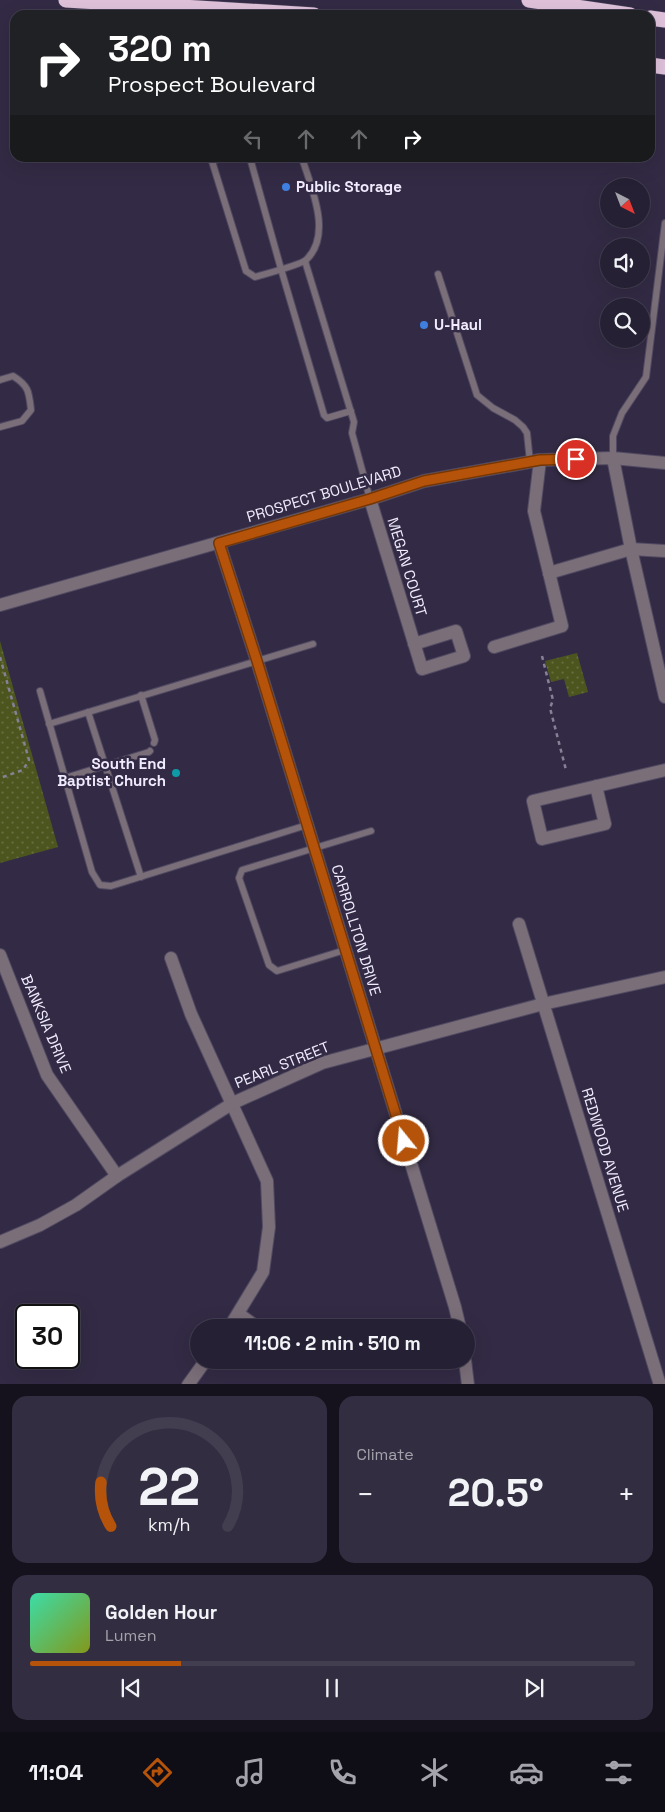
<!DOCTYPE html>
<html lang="en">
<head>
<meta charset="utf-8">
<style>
	:root { --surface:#262034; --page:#322d40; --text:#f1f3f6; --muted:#a4a3ac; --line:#423e4f; --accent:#b45309 }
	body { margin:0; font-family:"Space Grotesk",sans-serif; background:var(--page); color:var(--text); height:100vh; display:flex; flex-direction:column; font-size:19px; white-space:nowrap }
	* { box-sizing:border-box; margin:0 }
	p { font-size:16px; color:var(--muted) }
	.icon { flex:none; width:28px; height:28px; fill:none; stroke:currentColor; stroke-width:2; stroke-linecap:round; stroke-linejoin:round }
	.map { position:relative; height:1384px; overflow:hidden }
	.details { display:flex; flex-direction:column; gap:12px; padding:12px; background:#15121d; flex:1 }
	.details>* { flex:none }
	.hud { position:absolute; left:10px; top:10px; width:645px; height:152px; border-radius:15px; box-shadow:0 5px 20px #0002,0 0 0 1px var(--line); background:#202124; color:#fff; overflow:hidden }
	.needle { width:32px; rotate:138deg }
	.fabs { position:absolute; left:600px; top:178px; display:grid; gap:10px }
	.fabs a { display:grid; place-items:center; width:50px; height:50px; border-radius:50%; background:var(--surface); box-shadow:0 5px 20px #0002,0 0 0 1px var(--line); font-size:25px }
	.speed { position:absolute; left:15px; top:1304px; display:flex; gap:10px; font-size:25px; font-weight:700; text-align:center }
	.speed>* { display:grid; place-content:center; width:65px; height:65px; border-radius:50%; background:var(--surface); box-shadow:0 5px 20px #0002,0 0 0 1px var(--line); line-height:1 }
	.speed .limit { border:2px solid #111; border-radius:8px; background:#fff; color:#111 }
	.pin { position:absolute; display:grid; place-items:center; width:42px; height:42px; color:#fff; margin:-21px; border:2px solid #fff; border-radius:50%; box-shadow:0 1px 5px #0007 }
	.me { position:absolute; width:55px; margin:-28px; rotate:343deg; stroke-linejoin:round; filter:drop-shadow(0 0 4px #0008) }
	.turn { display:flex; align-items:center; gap:18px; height:105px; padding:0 15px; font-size:22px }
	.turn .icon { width:65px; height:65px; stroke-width:2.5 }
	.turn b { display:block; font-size:35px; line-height:42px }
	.lanes { display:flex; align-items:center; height:48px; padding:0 15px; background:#0003; justify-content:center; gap:25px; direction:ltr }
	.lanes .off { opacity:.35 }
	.big { font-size:38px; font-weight:800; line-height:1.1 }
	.details .card { flex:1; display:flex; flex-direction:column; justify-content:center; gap:8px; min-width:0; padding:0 18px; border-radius:15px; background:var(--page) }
	.details .dial { align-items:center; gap:0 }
	.dial svg { height:130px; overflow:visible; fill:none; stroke:var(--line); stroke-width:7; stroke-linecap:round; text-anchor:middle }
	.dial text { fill:var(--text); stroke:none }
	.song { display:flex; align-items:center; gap:15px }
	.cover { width:60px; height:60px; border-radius:8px; background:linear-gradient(135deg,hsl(160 70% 55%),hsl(70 70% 35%)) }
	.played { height:5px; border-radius:2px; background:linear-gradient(90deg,var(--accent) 25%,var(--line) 25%) }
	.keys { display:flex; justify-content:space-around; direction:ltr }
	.heat { display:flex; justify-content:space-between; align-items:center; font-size:28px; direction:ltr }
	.details .tiles { flex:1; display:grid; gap:12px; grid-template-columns:1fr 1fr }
	.card:last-child { grid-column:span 2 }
	.trip { position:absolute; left:190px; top:1319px; width:285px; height:50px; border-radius:25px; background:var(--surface); box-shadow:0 5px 20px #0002,0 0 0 1px var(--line); font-weight:800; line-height:50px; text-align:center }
	.dock { display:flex; height:80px; justify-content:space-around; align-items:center; background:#0f0d15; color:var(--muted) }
	.dock .icon { width:35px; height:35px }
	.dock .active { color:var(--accent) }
	.dock b { font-size:22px; color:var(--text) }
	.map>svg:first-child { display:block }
	.grass { fill:url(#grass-dots) }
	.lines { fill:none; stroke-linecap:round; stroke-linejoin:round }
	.service-casing { stroke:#514a62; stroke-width:8 }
	.minor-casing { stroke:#514a62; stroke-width:14 }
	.tertiary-casing { stroke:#514a62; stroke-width:14 }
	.motorway-casing { stroke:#514a62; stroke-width:16 }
	.path { stroke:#878097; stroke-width:2.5; stroke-dasharray:4 4; stroke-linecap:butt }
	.service { stroke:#7a6e78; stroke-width:6 }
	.minor { stroke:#7a6e78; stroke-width:12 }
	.tertiary { stroke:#7a6e78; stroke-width:12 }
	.motorway { stroke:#e0c3db; stroke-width:15 }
	.route-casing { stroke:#753606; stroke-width:12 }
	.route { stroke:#b45309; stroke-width:9 }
	.shop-dot { fill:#3f7fe0; stroke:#332b45; stroke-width:2 }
	.culture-dot { fill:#0f9aa8; stroke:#332b45; stroke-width:2 }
	.labels { text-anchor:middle; stroke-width:5; stroke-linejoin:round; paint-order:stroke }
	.poi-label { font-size:15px; font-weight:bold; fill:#f0ebfd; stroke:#332b45; text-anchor:start }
	.street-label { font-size:15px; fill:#f0ebfd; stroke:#332b45 }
</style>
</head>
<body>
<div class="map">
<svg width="665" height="1385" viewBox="0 0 665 1385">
	<defs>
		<pattern id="grass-dots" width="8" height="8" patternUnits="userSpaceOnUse" patternTransform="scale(1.25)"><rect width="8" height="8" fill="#4d551f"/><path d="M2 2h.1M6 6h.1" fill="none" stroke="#676e40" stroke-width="1.8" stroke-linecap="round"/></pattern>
	</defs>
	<rect width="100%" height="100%" fill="#332b45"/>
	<g class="grass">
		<polygon points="0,641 58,847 0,863"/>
		<polygon points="577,653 588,692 569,697 564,679 551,682 545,661"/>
	</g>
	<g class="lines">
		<defs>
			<g id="service">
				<path d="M211,158L246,271L255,277C265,274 300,265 306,260C333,235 311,187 302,158"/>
				<polyline points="250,158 281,269 324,415 327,418 351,411"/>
				<polyline points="212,161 223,158"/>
				<polyline points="305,261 354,422 352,433 370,499"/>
				<polyline points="438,274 477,395 493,408 515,420 523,427 527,433 530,462"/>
				<path d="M0,380L13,376C29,386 29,392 31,410L22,421L0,427"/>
				<polyline points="613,458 613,436 622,413 646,377 665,223"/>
				<polyline points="40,691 92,872 100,885 111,886 307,825"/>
				<polyline points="141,695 155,740 154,743"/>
				<polyline points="88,712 141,877"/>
				<polyline points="49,724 313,644"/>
				<polyline points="65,778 149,752 150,751"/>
				<polyline points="345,950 277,971 269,965 239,878 242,870 371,831"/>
			</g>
			<g id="minor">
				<polyline points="613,458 631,549 665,697"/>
				<polyline points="370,499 422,669 464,656 456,631 414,644"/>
				<polyline points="219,543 257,661 455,1307 460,1328"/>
				<polyline points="549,573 631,549 665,551"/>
				<polyline points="494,647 562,626 534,511 540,460"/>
				<polyline points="596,786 605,824 542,839 533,801 665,770"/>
				<polyline points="519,924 660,1385"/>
				<polyline points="0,955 47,1075 117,1176"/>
				<polyline points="171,958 191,1014 267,1181 269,1227 263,1272 229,1328"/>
				<polyline points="0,1242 40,1225 76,1205 117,1176 233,1103 322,1063 543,1004 665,977"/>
				<polyline points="239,1314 258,1328"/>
				<polyline points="465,1360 468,1385"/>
				<polyline points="188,1385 206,1360"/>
			</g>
			<polyline id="tertiary" points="0,605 370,499 424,481 540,460 613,458 665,463"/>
			<g id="motorway">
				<polyline points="66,0 314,15"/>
				<polyline points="529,0 630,15"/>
				<polyline points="650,18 665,20"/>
				<polyline points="650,65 665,67"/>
			</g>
		</defs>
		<use href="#service" class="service-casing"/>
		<use href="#minor" class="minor-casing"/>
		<use href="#tertiary" class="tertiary-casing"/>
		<use href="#motorway" class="motorway-casing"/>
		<g class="path">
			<polyline points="542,656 553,700 550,708 566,770"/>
			<polyline points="0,657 29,760 23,770 0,778"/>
		</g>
		<use href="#service" class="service"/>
		<use href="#minor" class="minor"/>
		<use href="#tertiary" class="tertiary"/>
		<use href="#motorway" class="motorway"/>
	</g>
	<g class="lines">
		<defs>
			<polyline id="route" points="404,1141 257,661 219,543 370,499 424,481 540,460 576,459"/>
		</defs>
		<use href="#route" class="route-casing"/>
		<use href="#route" class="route"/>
	</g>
	<g class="shop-dot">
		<circle cx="286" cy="187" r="5"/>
		<circle cx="424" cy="325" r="5"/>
	</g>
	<circle class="culture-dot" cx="176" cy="773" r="5"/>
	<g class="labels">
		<g class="poi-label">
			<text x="296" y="192">Public Storage</text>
			<text x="434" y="330">U-Haul</text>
			<text x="166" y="769" text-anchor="end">South End<tspan x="166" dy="17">Baptist Church</tspan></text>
		</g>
		<g class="street-label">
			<text transform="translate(324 494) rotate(-17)" y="5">PROSPECT BOULEVARD</text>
			<text transform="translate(407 567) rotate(73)" y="5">MEGAN COURT</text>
			<text transform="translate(356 930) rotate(73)" y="5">CARROLLTON DRIVE</text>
			<text transform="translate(46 1024) rotate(67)" y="5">BANKSIA DRIVE</text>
			<text transform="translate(282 1065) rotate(-22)" y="5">PEARL STREET</text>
			<text transform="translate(605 1150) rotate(73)" y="5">REDWOOD AVENUE</text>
		</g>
	</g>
</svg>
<div class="fabs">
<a><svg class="needle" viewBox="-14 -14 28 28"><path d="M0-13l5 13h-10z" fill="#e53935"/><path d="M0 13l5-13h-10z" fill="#a4a3ac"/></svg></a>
<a><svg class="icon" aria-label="sound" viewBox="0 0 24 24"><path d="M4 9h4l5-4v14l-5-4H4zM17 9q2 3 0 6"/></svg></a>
<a><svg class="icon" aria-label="search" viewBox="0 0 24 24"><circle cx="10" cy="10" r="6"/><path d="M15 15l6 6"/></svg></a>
</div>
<div class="speed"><div class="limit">30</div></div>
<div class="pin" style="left:576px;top:459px;background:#d93025"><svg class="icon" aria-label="arrive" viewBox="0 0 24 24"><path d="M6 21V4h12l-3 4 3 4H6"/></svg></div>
<svg class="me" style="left:404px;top:1141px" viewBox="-20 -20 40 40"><circle r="17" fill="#b45309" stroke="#fff" stroke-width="3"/><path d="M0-11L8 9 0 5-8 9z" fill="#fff"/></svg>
<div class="trip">11:06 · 2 min · 510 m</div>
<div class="hud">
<div class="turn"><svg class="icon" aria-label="right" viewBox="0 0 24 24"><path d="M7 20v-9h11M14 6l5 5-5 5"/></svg><div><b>320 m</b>Prospect Boulevard</div></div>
<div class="lanes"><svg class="icon off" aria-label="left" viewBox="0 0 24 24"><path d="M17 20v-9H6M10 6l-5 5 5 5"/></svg><svg class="icon off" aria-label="ahead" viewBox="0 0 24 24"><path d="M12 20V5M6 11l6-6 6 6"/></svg><svg class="icon off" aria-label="ahead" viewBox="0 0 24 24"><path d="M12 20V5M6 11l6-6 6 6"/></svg><svg class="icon" aria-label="right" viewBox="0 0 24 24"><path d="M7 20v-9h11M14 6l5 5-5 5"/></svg></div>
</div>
</div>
<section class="details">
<div class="tiles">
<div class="card dial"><svg viewBox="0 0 100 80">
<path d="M14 69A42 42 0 1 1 86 69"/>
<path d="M14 69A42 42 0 0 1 8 42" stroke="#b45309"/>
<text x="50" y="56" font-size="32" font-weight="700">22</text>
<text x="50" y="72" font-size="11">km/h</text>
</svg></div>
<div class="card"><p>Climate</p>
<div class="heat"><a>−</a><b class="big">20.5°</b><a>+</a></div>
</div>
<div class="card">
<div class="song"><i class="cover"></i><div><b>Golden Hour</b><p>Lumen</p></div></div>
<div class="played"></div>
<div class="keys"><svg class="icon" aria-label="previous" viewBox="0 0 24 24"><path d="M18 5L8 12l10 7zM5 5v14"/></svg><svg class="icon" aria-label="pause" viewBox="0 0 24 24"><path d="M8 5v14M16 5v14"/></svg><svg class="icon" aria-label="next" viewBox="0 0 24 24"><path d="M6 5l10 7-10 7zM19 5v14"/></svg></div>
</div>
</div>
</section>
<nav class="dock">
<b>11:04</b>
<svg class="icon active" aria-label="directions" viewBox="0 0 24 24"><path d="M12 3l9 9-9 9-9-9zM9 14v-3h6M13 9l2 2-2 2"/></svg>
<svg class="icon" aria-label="music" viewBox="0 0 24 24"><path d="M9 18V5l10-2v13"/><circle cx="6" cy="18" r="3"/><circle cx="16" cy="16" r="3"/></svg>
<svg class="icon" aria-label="phone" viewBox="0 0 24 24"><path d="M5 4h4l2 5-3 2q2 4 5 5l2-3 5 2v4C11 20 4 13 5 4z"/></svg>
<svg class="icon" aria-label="climate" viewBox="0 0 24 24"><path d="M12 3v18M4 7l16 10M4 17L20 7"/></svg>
<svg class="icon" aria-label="car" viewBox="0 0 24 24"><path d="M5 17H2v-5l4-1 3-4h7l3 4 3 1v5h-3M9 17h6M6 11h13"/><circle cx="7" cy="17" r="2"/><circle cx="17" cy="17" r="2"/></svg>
<svg class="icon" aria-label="filters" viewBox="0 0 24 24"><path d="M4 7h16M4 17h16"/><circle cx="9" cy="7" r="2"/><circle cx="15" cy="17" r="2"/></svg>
</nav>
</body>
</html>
